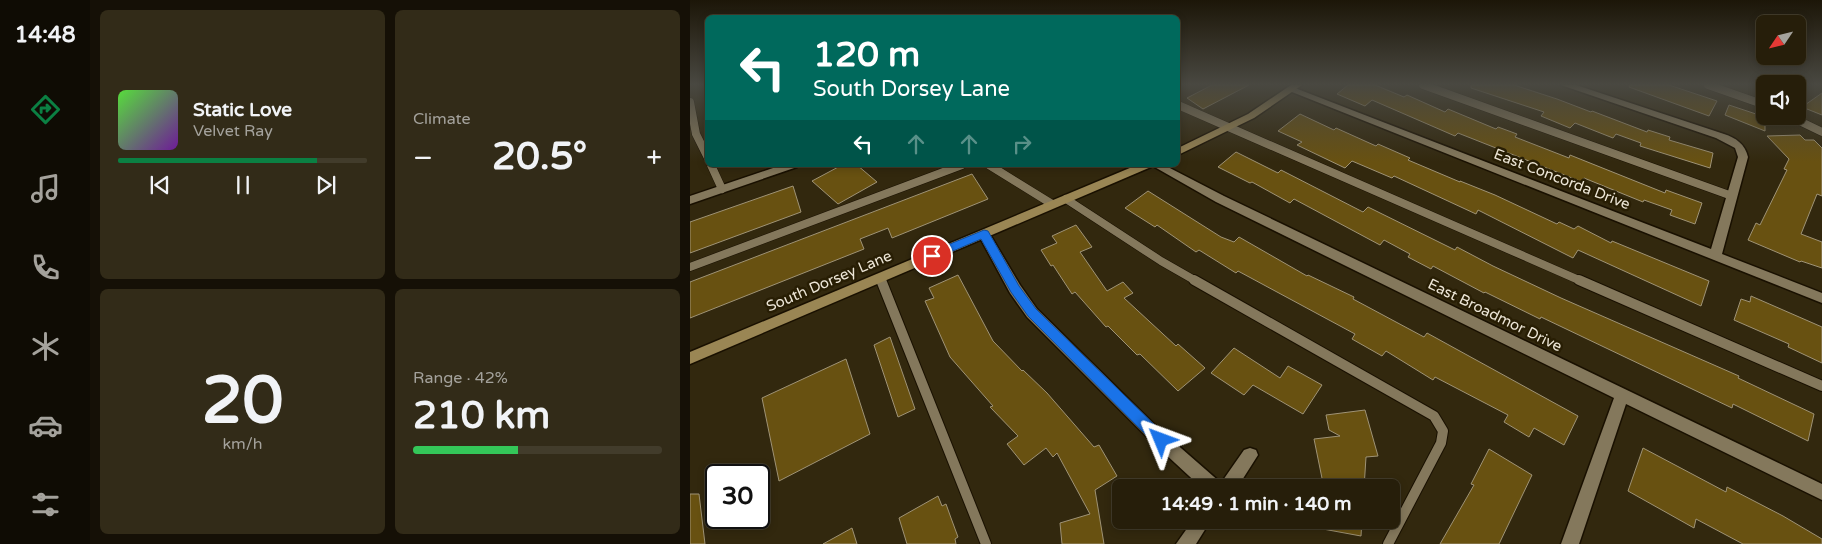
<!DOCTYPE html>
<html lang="en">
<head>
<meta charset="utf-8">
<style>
	:root { --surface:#261e0a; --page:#322b18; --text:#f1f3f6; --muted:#a4a29c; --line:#423c2b; --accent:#0b8043 }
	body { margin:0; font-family:"Varela Round",sans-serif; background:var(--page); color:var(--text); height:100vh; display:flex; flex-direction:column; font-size:19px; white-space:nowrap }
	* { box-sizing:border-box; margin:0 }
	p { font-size:16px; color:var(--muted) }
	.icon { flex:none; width:28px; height:28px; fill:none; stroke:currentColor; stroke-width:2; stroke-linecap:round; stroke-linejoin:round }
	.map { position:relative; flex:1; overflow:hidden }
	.side { display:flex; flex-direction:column; gap:10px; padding:10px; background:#151006; width:600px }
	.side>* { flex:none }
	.guide { position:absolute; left:15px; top:15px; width:475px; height:152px; border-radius:8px; box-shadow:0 2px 8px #0003,0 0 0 1px var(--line); background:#00695c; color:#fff; overflow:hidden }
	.needle { width:32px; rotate:235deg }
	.fabs { position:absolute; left:1066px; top:15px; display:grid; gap:10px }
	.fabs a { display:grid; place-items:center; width:50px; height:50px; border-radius:8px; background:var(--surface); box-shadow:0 2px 8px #0003,0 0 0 1px var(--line); font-size:25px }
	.speed { position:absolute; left:15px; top:464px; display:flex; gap:10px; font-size:25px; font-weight:700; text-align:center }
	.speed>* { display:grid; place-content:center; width:65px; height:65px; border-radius:50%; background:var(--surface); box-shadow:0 2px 8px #0003,0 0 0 1px var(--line); line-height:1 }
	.speed .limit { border:2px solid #111; border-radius:8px; background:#fff; color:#111 }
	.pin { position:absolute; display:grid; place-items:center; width:42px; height:42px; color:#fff; margin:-21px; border:2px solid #fff; border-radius:50%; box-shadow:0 1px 5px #0007 }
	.me { position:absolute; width:55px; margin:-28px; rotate:314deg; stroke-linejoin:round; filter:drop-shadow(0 0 4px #0008) }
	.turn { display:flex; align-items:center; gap:18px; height:105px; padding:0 25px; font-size:22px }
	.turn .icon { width:65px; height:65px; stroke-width:2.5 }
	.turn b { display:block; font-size:35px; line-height:42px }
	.lanes { display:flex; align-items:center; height:48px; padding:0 25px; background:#0003; justify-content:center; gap:25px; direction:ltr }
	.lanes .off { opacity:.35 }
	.big { font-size:38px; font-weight:700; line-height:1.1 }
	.side .card { flex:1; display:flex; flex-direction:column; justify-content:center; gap:8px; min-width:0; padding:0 18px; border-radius:8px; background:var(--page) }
	.side .dial { align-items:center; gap:0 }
	.dial b { font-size:65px; line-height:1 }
	.song { display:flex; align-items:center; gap:15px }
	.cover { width:60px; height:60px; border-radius:8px; background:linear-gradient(135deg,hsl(110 70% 55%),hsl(280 70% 35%)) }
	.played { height:5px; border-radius:2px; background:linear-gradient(90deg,var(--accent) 80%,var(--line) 80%) }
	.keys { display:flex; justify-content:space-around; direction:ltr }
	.heat { display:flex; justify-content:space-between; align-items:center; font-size:28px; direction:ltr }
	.charge { height:8px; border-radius:4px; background:linear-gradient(90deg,#34c759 42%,var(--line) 0) }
	.side .tiles { flex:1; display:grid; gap:10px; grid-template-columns:repeat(2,1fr) }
	.trip { position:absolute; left:422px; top:479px; width:288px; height:50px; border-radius:8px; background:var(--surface); box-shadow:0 2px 8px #0003,0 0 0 1px var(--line); font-weight:700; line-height:50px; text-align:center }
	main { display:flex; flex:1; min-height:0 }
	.dock { display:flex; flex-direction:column; width:90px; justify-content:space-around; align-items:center; background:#0f0c04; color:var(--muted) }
	.dock .icon { width:35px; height:35px }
	.dock .active { color:var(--accent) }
	.dock b { font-size:22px; color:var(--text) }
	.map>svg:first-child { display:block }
	.building { fill:#685111; stroke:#9f9376 }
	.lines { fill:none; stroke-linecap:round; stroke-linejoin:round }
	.lane-far1-casing { stroke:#191000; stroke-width:9 }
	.lane-casing { stroke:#191000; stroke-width:12 }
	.street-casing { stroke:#191000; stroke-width:3 }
	.secondary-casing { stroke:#191000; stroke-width:3 }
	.lane-far1 { stroke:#84785c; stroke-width:8 }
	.lane { stroke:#84785c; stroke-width:10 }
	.street { fill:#84785c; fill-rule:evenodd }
	.secondary { fill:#9a8654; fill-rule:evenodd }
	.route { fill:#1a73e8; stroke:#114b97 }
	.labels { text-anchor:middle; stroke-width:5; stroke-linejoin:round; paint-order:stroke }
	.street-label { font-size:15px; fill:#ede6d7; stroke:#281e04 }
</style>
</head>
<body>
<main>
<nav class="dock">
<b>14:48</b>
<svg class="icon active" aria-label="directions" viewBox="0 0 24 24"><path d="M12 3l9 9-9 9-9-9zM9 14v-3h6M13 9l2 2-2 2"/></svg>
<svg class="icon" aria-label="music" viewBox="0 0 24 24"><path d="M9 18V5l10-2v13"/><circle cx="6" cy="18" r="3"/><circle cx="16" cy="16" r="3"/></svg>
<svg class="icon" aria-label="phone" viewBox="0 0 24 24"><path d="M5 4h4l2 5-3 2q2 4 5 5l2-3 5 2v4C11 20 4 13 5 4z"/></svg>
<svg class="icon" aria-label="climate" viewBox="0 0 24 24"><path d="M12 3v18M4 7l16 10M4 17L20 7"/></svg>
<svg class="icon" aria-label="car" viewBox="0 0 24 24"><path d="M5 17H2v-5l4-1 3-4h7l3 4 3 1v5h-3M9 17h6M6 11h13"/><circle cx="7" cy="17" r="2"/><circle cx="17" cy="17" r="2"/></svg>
<svg class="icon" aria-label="filters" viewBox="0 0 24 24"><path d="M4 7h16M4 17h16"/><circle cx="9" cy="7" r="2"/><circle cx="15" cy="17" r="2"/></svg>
</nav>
<section class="side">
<div class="tiles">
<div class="card">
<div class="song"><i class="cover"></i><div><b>Static Love</b><p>Velvet Ray</p></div></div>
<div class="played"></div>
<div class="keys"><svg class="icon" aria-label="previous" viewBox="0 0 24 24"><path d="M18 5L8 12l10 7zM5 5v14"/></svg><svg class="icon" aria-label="pause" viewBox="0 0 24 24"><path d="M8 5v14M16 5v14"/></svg><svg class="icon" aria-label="next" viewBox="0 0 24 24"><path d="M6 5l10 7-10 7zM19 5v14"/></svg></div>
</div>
<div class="card"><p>Climate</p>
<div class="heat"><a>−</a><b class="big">20.5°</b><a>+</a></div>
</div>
<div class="card dial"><b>20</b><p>km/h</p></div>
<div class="card"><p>Range · 42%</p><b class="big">210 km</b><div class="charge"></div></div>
</div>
</section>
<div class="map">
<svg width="1132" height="544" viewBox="0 0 1132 544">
	<rect width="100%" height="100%" fill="#32280e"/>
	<g class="building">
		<polygon points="522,85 559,85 513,109 497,98"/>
		<polygon points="658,85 685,85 714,97 717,95 755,112 758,109 806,129 808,127 827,134 825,137 879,158 880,155 975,193 976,190 1012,203 1005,224 980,215 982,210 954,200 953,202 894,178 892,182 768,133 765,136 682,100 675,106 647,94"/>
		<polygon points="781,85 824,85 867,99 901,112 902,111 957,132 958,130 980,137 979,140 1023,153 1020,168 950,146 951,143 926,134 923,138 885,123 880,128 851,116 854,112 781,88"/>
		<polygon points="940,85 979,85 1027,101 1019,116 939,87"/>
		<polygon points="1132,93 1132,115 1112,107"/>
		<polygon points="1039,105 1075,117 1075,131 1035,115"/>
		<polygon points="610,114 644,130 646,128 686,146 688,144 720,158 718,160 770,182 770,181 805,195 867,224 869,222 884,229 888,226 921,243 922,241 1019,281 1011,306 888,250 883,258 788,210 786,214 704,176 702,178 662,161 655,168 607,145 612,142 588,131"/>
		<polygon points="1110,135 1115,140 1124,140 1132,148 1132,196 1127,194 1111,234 1132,242 1132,268 1111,261 1110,262 1058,240 1066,223 1070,225 1097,170 1094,169 1099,159 1077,136"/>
		<polygon points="546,152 588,173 591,170 673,212 678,207 765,250 767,247 803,266 871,298 1049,376 1048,378 1124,414 1118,441 1043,404 1042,408 851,317 850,319 795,292 794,293 743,266 741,269 718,257 720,254 694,240 690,245 604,199 600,203 562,182 560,183 528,167"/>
		<polygon points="152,165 167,165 187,182 148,204 122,181"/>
		<polygon points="282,174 298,199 202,238 198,228 170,239 174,249 0,318 0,282"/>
		<polygon points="103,186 111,212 0,253 0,222"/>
		<polygon points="458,191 531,237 544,242 549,237 617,276 618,275 664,297 663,299 734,337 737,333 888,416 874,445 844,428 839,437 814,422 818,415 745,377 743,380 696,351 692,356 662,339 665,334 548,271 546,273 509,250 506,252 467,225 465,227 435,208"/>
		<polygon points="386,225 402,247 390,252 417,291 433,282 443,293 434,298 486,346 488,344 515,368 488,391 450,354 447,355 418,326 416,327 385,292 382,294 363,265 361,266 351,250 367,243 362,236"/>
		<polygon points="268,275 303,341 332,371 333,370 357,393 404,447 409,445 427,476 405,490 414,544 372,544 370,523 400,514 367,453 363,457 356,448 334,465 317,444 328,436 300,407 303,406 260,357 235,301 244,298 239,288"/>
		<polygon points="1061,296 1132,327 1132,363 1098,347 1099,344 1044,320 1051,299 1060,302"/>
		<polygon points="200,337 225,409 208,417 184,345"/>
		<polygon points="544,348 590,378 598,366 632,385 613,414 563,385 554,395 521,373"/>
		<polygon points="156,359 180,434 89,481 72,398"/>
		<polygon points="675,410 688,456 676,457 674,488 634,488 624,439 650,436 639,430 636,415"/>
		<polygon points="953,448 1036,492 1037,487 1093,516 1132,539 1132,544 1053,544 1006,519 1004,528 938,491"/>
		<polygon points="799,449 842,475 809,544 750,544 784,485 781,484"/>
		<polygon points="0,494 9,494 15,544 0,544"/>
		<polygon points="248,496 252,506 256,504 261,518 268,537 265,539 266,544 217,544 209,518"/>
		<polygon points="622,520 672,520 671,536 622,527"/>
		<polygon points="162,528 167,544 133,544"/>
	</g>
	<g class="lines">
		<defs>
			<g id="lane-far1">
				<polyline points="733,85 1042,196"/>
				<polyline points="1018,85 1075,105"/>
				<polyline points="0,102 6,134 18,158"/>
				<polyline points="488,105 891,281"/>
				<polyline points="1099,116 1132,132"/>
				<polyline points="21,165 32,189"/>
				<polyline points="299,165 362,204"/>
				<polyline points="376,199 471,261 506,281"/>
				<polyline points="0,267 272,165"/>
				<polyline points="190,278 191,281"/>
			</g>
			<g id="lane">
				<polyline points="191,280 296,544"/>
				<polyline points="504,280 744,416 753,431 751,443 698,544"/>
				<polyline points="889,280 1132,386"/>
			</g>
			<g id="street">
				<path d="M871,85H886L1034,134C1046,138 1055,144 1058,157L1032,254L1132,293V303L597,90L599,88H605L1021,249L1048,157L1045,148L1026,138Z"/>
				<polygon points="92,165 108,165 107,167 0,204 0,196"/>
				<polygon points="461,165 474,165 534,196 1132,484 1132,500 936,404 889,544 871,544 924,398 526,202"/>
				<polygon points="294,230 298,231 330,285 347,309 468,428 531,483 554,450 560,448 566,450 568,455 547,488 512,488 458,438 337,317 320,293 288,234"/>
				<polygon points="503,520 521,520 506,544 486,544"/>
			</g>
			<g id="secondary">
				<polygon points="601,85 612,85 564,118 488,155 488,148 558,114"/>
				<polygon points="447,165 462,165 461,167 0,364 0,352"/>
			</g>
		</defs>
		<use href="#lane-far1" class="lane-far1-casing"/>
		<use href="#lane" class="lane-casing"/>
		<use href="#street" class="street-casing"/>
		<use href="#secondary" class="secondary-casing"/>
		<use href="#lane-far1" class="lane-far1"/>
		<use href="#lane" class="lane"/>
		<use href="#street" class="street"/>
		<use href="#secondary" class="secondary"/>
	</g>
	<linearGradient id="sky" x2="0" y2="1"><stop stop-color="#1c1608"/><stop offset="0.52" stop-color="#494841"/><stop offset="1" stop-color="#494841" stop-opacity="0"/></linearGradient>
	<rect width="1132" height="162" fill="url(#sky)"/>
	<polygon class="route" points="294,230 298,231 329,286 346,309 476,436 478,440 476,445 471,447 466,445 338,316 321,292 291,239 242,260 236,256 238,253"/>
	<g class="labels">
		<g class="street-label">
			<text transform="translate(872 179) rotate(21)" y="5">East Concorda Drive</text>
			<text transform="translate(139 281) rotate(-23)" y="5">South Dorsey Lane</text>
			<text transform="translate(805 315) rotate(26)" y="5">East Broadmor Drive</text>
		</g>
	</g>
</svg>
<div class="fabs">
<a><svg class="needle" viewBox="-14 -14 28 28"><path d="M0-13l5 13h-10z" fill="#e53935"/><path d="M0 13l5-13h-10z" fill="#a4a29c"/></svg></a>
<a><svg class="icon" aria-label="sound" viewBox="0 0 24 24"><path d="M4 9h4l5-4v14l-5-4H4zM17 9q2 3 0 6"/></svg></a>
</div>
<div class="speed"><div class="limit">30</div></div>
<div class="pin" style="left:242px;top:256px;background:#d93025"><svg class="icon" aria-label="arrive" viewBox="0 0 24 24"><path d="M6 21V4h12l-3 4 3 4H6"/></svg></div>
<svg class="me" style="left:471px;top:440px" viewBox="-20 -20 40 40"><path d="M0-17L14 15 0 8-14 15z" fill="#1a73e8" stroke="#fff" stroke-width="4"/></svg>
<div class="trip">14:49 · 1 min · 140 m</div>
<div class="guide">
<div class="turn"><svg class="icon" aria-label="left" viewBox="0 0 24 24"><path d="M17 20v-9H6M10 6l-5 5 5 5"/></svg><div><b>120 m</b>South Dorsey Lane</div></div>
<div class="lanes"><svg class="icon" aria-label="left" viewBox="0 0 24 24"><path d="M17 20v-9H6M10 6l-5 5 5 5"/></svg><svg class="icon off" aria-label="ahead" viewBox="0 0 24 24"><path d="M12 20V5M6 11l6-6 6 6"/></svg><svg class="icon off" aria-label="ahead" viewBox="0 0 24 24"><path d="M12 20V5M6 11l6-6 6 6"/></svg><svg class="icon off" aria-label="right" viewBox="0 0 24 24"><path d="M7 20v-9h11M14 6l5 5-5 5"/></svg></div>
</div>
</div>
</main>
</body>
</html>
